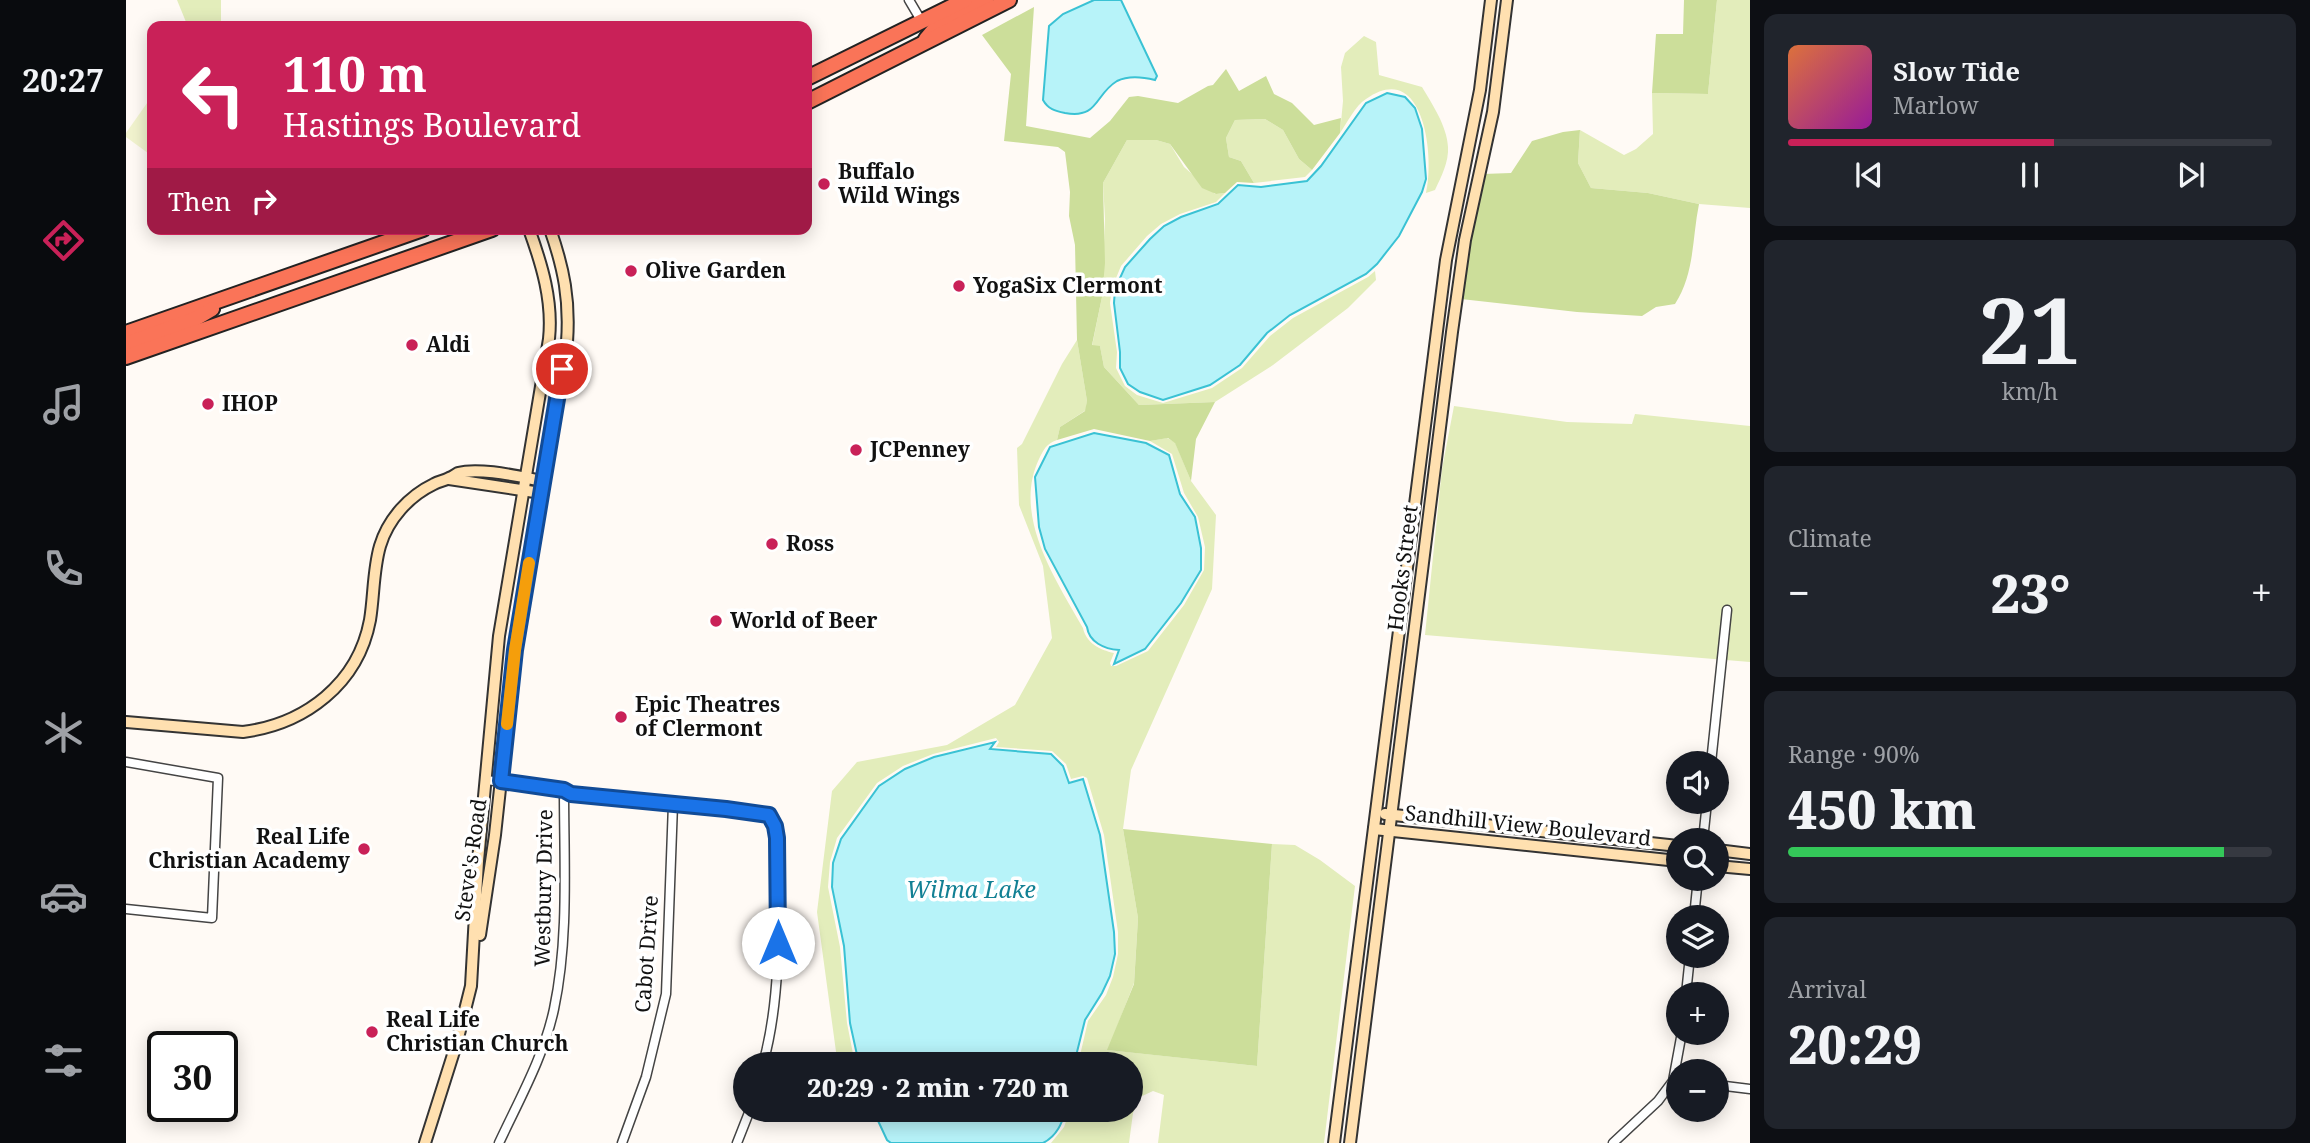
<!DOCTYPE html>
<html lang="en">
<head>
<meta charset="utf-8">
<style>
	:root { --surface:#171b24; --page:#20242c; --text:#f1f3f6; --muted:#9ea1a6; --line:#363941; --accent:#c92158 }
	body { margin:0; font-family:"Noto Serif",serif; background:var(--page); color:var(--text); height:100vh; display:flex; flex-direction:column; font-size:26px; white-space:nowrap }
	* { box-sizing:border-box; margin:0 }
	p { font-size:23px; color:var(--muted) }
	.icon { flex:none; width:38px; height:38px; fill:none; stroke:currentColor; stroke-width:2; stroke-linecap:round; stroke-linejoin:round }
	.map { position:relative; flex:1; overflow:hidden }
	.details { display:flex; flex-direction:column; gap:14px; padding:14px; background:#0d0f14; width:560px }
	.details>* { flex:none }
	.guide { position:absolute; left:21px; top:21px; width:665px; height:214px; border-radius:14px; box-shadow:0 4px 18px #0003; background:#c92158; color:#fff; overflow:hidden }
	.tools { position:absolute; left:1540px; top:751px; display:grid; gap:14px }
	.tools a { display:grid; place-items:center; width:63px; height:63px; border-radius:50%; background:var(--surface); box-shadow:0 4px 18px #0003; font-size:35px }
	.speed { position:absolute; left:21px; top:1031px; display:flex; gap:14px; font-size:35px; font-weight:700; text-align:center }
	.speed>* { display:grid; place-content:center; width:91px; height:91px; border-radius:50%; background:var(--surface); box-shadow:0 4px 18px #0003; line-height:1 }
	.speed .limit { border:4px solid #111; border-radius:10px; background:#fff; color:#111 }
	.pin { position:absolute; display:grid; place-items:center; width:60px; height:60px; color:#fff; margin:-30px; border:4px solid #fff; border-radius:50%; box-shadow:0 2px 7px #0007 }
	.me { position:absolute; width:77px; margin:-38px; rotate:0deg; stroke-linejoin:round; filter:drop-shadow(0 0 5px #0008) }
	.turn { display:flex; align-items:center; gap:24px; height:147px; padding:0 21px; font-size:32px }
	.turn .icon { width:91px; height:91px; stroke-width:2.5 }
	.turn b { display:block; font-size:49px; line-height:60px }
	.then { display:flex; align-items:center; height:66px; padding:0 21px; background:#0003; gap:14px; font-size:26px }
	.big { font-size:52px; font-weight:800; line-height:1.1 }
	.details .tile { flex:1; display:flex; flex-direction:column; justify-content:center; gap:10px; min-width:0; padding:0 24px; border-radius:14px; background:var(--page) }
	.details .dial { align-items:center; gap:0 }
	.dial b { font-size:91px; line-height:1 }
	.song { display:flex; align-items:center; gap:21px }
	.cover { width:84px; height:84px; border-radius:10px; background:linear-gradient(135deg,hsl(20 70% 55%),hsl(300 70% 35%)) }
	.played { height:7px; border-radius:4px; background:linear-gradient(90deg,var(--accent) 55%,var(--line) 55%) }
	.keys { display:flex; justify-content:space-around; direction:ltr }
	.heat { display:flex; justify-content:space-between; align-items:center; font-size:38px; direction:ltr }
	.charge { height:10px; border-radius:5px; background:linear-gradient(90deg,#34c759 90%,var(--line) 0) }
	.trip { position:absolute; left:607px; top:1052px; width:410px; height:70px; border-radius:35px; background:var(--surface); box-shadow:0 4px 18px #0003; font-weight:800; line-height:70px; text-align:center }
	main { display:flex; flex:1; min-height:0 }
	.tabs { display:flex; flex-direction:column; width:126px; justify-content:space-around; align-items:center; background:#090b0e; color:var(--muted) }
	.tabs .icon { width:49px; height:49px }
	.tabs .current { color:var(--accent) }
	.tabs b { font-size:32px; color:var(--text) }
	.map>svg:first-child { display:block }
	.green { fill:#e3edbb }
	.forest { fill:#ccde9a }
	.pitch { fill:#f1f3ce }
	.water { fill:#b7f3f9; stroke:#3ac2d4; stroke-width:2 }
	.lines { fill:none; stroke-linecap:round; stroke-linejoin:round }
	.street-casing { stroke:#444; stroke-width:11 }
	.secondary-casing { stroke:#333; stroke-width:14 }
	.highway-casing { stroke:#222; stroke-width:18 }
	.street { stroke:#fff; stroke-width:8 }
	.secondary { stroke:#ffe0b0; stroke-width:10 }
	.highway { stroke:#fa7458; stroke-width:14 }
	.route-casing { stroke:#114b97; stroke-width:18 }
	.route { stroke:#1a73e8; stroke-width:12 }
	.slow { stroke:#f59e0b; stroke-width:12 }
	.poi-dot { fill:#c92158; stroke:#fff; stroke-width:2.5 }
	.labels { text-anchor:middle; stroke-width:7; stroke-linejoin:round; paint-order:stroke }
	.poi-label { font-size:21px; font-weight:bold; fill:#111; stroke:#fff; text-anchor:start }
	.street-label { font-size:21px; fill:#111; stroke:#fff }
	.water-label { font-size:23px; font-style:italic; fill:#128094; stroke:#fff }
</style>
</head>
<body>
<main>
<nav class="tabs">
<b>20:27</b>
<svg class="icon current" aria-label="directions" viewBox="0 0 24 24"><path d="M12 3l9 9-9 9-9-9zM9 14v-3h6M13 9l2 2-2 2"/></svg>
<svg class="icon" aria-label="music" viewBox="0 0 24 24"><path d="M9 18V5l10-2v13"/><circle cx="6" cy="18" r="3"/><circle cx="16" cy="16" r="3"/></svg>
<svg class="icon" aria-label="phone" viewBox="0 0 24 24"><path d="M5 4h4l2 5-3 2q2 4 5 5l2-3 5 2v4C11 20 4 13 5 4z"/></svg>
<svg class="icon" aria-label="climate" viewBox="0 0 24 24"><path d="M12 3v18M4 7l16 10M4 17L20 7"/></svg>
<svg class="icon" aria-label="car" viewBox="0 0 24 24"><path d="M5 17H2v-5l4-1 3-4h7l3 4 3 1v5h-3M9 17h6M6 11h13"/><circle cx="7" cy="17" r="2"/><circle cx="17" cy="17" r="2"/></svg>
<svg class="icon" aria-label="filters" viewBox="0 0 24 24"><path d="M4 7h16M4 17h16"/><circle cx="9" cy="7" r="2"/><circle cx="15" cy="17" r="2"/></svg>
</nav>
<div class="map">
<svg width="1624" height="1143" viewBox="0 0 1624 1143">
	<rect width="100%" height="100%" fill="#fffaf5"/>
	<g class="green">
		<polygon points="51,0 95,0 95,24 60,22"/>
		<polygon points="1591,0 1624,0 1624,208 1573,204 1522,193 1465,188 1452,163 1454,130 1498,155 1510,149 1527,134 1526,93 1582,94"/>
		<path d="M1238,36L1250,42L1253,75L1296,87C1306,104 1321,126 1322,147C1323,162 1315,177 1309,190L1300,193C1309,157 1298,58 1240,99C1229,106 1221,123 1214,133L1217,101L1215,67L1219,53Z"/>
		<polygon points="1139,119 1157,130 1173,159 1186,170 1179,177 1128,183 1115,161 1103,157 1100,138 1109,120"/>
		<polygon points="1001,140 1030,140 1044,144 1058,167 1089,194 1099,193 1090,202 1054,214 1035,224 1021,236 995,266 986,288 984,303 991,352 990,368 999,386 1011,395 1037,403 1086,388 1116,368 1144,336 1167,318 1242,277 1249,271 1250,280 1222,308 1147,365 1089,402 1013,405 978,367 974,346 966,346 976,297 979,219 977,183"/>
		<path d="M951,340L961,401L960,410L934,427L931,440C920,444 918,449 913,459C886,516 930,580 957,628C960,643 974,650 988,653L984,663L985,666H990L1022,651L1058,605L1078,570L1079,547L1072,517L1058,493L1046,454L1024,441L1041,438L1049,442L1065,481L1090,515L1086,589L1005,770L997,829L1012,918L1008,983L982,1050L1131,1066L1146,844L1169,845L1194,860L1229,886L1198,1143H1032L1038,1095L1027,1091L1014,1097L1007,1113L1003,1143H925L938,1127L944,1110H1004V1064H952L962,1021L980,995L987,977L992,954V932L978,835L961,778L957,776L945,779L940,764L926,751L870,747L873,742L870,738L807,754L777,766L751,783L711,838L704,862L702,887L714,947L721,1023L729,1064H714L711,1059L691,912L706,791L731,762L821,745L889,705L926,638L917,566L893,505L891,448L896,444L936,364Z"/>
		<polygon points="1328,406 1441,422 1506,424 1509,414 1624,426 1624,662 1299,635 1316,469"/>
	</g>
	<g class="forest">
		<polygon points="1558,0 1591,0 1582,94 1526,93 1530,34 1557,34"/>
		<polygon points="908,7 900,126 964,138 984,121 1003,97 1012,96 1052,103 1082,86 1087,85 1100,69 1113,91 1140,76 1148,94 1166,103 1188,125 1215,118 1214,133 1186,170 1173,159 1157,130 1139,119 1109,120 1100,138 1103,157 1115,161 1128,183 1111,182 1099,193 1090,194 1076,188 1044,144 1030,140 1001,140 977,183 979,263 976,297 966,345 974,346 978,367 1013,405 1089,402 1070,439 1065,481 1049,443 1042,438 1024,441 968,429 931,440 934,427 959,411 961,401 951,340 949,245 943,216 944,192 939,152 932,147 878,141 885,74 856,35"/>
		<path d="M1454,130L1452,163L1465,188L1522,193L1573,204C1566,238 1569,273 1549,304L1530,307L1516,316L1451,312L1335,299L1343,240L1357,174L1385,173L1406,141L1437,132Z"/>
		<polygon points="997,829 1146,844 1131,1066 981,1050 1008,984 1012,918"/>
	</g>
	<polygon class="pitch" points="26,96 26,156 0,137 0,133"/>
	<g class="water">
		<path d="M968,0H995L1031,76L1029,80C1017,77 1003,75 991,81C968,95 973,119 939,113C929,111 922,109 917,100L923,26L937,14Z"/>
		<polygon points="1261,93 1279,97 1289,108 1296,129 1300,179 1296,192 1273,236 1251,264 1240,274 1164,315 1141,333 1114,365 1084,385 1037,400 1014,392 1002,384 994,368 994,352 988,303 989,289 999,267 1024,239 1038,226 1055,217 1092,204 1112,185 1135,187 1181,181 1195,166 1240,103"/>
		<path d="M968,433L1020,443L1043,455L1054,494L1069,517L1075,548V570L1055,603L1019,649L988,664L993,650C978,649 963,642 961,627L919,549L913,527L909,477L924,447Z"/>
		<polygon points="869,742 864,749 925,754 937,766 943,783 957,779 974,835 988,932 989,954 984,976 976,993 959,1020 948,1064 733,1064 724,1023 718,946 706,887 707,863 715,839 753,786 779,769 808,757"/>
		<path d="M747,1110H940C936,1123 931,1136 917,1143H765L761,1140Z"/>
	</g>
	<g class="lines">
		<defs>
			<g id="street">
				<polyline points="783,0 796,22"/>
				<polyline points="0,762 92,778 86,918 0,909"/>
				<polyline points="1585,763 1601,610"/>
				<path d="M360,780L438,790L445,794L600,809L643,815L649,826L651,838C652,913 657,991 637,1064"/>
				<polyline points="1577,840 1581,802"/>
				<polyline points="1568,917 1572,878"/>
				<polyline points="1560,994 1564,956"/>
				<polyline points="1591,1085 1624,1089"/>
				<path d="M373,1143C393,1100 418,1056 428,1009C443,938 438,863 438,790"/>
				<polyline points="496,1143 520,1077 540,994 547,804"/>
				<polyline points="611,1143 624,1110"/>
				<polyline points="1487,1143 1532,1101 1547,1081 1556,1032"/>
			</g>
			<g id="secondary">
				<polyline points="323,479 415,493"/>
				<path d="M0,722L117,732C179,724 232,684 244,620C248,596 247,570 254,546C262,519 283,496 308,484C313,481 318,481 323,478C326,477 330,474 332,473C354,467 395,477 417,481"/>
				<polyline points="1259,814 1552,846"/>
				<polyline points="1248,829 1552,861"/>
				<polyline points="1591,850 1624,854"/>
				<polyline points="1591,866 1624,869"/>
				<path d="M354,935L369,835L389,650L441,342C444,300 438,269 424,229"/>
				<path d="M299,1143L331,1042L345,986L352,861L373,636L423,339C427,301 416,265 403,229"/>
				<polyline points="1208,1143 1320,260 1354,90 1365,0"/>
				<polyline points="1224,1143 1326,332 1339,240 1367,112 1381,0"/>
			</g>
			<g id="highway">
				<polyline points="800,39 811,26 860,0"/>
				<polyline points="681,78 839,0"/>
				<polyline points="681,102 883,0"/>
				<polyline points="0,333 297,229"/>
				<polyline points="0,344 69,319 86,309"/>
				<polyline points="0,357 366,229"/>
			</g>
		</defs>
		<use href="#street" class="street-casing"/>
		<use href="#secondary" class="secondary-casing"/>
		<use href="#highway" class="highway-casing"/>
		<use href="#street" class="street"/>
		<use href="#secondary" class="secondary"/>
		<use href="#highway" class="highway"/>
	</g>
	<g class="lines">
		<defs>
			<polyline id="route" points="436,369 389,650 375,781 438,790 445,794 600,809 643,815 649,826 651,838 652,943"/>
		</defs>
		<use href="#route" class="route-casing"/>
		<use href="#route" class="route"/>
		<polyline class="slow" points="381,724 389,650 403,563"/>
	</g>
	<g class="poi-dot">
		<circle cx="698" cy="184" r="7"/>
		<circle cx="505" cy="271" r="7"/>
		<circle cx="833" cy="286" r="7"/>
		<circle cx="286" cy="345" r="7"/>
		<circle cx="82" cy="404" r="7"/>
		<circle cx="730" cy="450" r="7"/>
		<circle cx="646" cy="544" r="7"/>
		<circle cx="590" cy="621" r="7"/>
		<circle cx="495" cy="717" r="7"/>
		<circle cx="238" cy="849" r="7"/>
		<circle cx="246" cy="1032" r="7"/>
	</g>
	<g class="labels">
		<g class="poi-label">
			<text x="712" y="179">Buffalo<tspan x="712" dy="24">Wild Wings</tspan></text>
			<text x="519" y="278">Olive Garden</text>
			<text x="847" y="293">YogaSix Clermont</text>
			<text x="300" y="352">Aldi</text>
			<text x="96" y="411">IHOP</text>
			<text x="744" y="457">JCPenney</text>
			<text x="660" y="551">Ross</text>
			<text x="604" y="628">World of Beer</text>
			<text x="509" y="712">Epic Theatres<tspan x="509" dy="24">of Clermont</tspan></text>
			<text x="224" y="844" text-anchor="end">Real Life<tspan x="224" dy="24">Christian Academy</tspan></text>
			<text x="260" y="1027">Real Life<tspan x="260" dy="24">Christian Church</tspan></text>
		</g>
		<g class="street-label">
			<text transform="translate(1277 568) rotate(-83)" y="7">Hooks Street</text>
			<text transform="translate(1402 826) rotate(6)" y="7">Sandhill View Boulevard</text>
			<text transform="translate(345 860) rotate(-82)" y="7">Steve's Road</text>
			<text transform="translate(418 888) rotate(-89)" y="7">Westbury Drive</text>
			<text transform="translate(521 954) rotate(-86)" y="7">Cabot Drive</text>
		</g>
		<g class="water-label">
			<text x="845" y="898">Wilma Lake</text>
		</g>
	</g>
</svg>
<div class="tools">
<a><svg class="icon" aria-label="sound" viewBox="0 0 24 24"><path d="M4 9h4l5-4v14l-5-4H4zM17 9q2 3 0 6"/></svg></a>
<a><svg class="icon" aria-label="search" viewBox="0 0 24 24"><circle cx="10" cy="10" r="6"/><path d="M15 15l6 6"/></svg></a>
<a><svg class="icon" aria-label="layers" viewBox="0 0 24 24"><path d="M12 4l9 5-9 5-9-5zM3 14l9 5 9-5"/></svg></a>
<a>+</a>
<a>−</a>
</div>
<div class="speed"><div class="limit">30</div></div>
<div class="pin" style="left:436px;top:369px;background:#d93025"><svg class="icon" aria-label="arrive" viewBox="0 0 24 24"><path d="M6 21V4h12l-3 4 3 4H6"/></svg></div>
<svg class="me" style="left:652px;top:943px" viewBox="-20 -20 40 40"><circle r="19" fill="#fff"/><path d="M0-13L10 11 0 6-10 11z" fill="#1a73e8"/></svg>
<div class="trip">20:29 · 2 min · 720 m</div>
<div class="guide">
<div class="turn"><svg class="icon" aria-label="left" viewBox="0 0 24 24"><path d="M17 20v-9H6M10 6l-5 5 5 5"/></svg><div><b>110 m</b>Hastings Boulevard</div></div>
<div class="then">Then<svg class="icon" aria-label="right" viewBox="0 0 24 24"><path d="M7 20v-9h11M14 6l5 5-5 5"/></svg></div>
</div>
</div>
<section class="details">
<div class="tile">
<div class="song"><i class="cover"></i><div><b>Slow Tide</b><p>Marlow</p></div></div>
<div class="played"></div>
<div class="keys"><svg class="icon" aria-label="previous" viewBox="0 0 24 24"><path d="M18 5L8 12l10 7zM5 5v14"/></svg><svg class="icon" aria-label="pause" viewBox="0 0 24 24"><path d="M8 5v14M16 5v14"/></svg><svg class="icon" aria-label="next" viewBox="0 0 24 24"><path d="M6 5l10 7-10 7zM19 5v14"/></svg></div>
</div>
<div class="tile dial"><b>21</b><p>km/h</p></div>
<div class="tile"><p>Climate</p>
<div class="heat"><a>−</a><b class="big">23°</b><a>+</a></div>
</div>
<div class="tile"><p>Range · 90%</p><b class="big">450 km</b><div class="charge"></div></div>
<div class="tile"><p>Arrival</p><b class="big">20:29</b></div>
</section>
</main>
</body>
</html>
